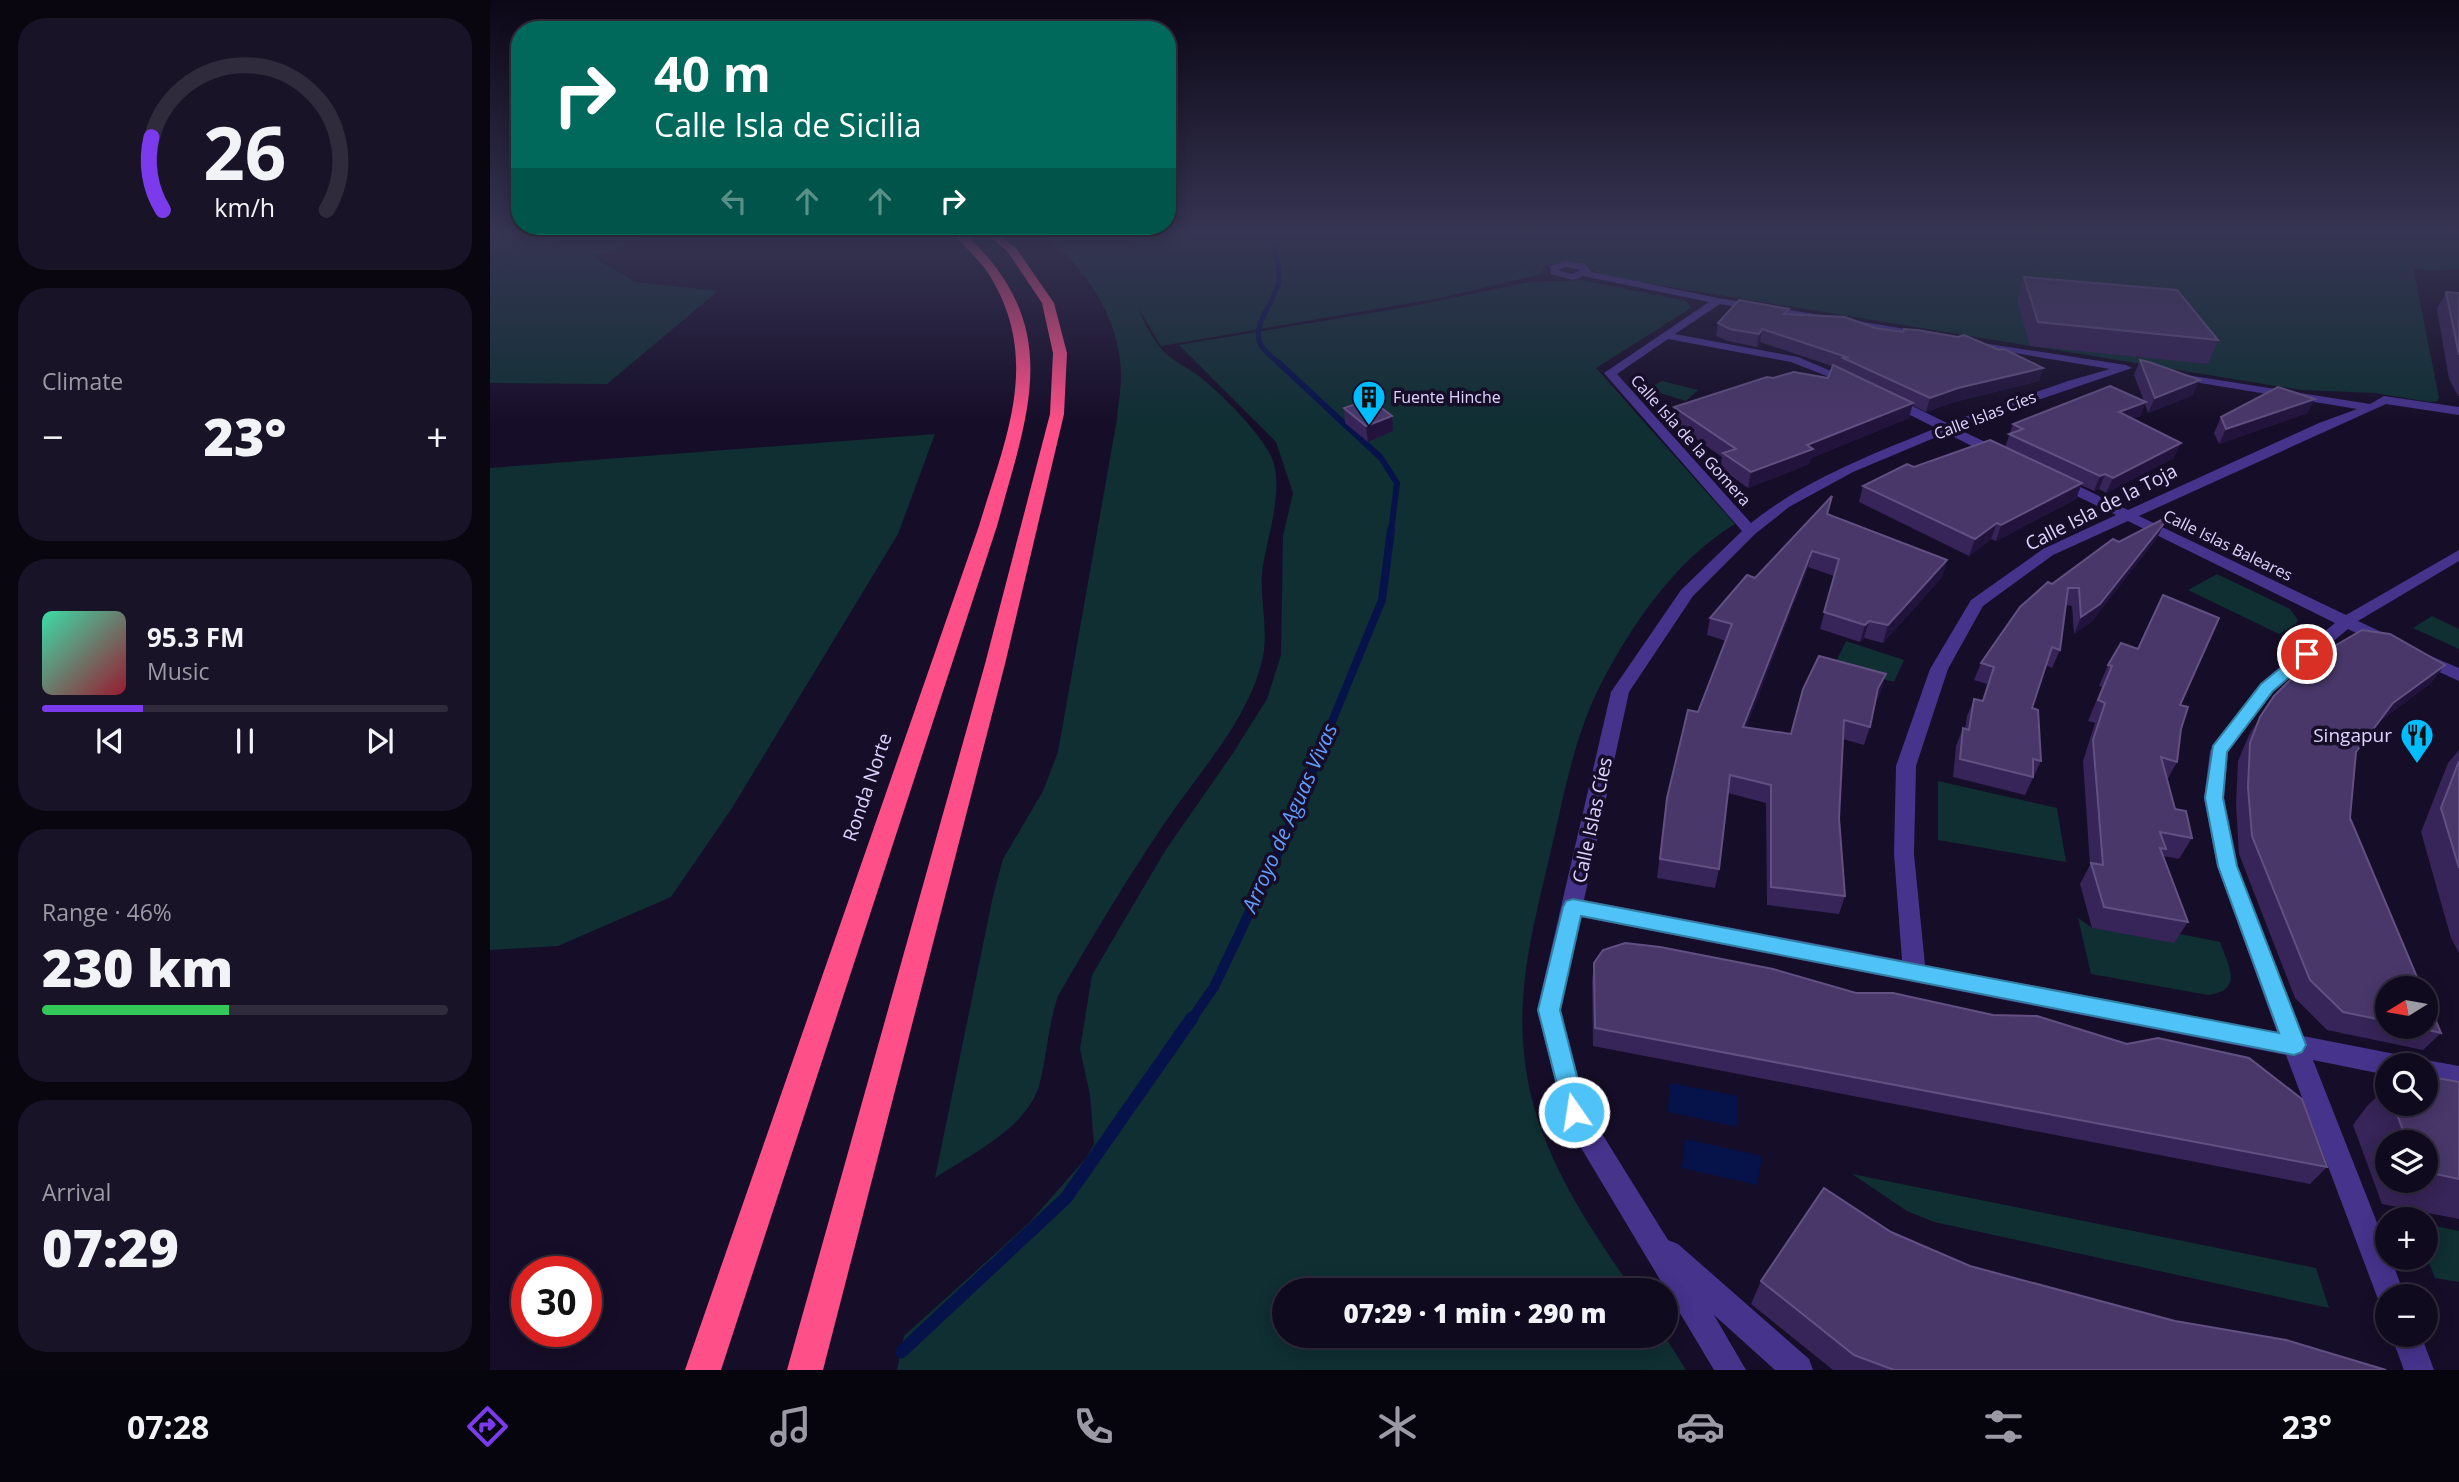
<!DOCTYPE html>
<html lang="en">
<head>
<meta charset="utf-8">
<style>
	:root { --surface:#100a1e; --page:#191327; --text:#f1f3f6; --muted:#9c9aa4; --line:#302b3c; --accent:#7c3aed }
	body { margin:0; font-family:"Open Sans",sans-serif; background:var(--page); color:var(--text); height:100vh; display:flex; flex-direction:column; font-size:26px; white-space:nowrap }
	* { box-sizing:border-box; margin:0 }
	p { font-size:23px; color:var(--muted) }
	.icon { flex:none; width:38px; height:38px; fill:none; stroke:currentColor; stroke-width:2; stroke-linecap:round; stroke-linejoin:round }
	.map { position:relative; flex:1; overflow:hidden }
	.sheet { display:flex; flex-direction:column; gap:18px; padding:18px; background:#090610; width:490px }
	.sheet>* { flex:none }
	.guide { position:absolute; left:21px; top:21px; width:665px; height:214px; border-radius:28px; box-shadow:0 4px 18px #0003,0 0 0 2px var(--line); background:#00695c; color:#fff; overflow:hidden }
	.needle { width:46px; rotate:259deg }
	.fabs { position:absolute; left:1885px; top:976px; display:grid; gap:14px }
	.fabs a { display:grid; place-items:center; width:63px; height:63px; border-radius:50%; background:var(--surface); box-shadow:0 4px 18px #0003,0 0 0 2px var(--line); font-size:35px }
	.speed { position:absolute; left:21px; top:1256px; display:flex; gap:14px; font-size:35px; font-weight:700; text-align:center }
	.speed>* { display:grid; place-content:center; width:91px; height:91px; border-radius:50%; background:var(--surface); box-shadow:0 4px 18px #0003,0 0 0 2px var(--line); line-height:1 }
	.speed .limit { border:10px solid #d22; background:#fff; color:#111 }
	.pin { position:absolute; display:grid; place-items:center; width:60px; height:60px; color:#fff; margin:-30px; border:4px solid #fff; border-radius:50%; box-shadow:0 2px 7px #0007 }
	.me { position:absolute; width:77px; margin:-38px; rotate:347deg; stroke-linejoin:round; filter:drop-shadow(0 0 5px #0008) }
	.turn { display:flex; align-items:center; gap:24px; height:147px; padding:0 28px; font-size:32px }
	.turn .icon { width:91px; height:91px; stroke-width:2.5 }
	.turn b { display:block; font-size:49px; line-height:60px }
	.lanes { display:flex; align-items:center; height:66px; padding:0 28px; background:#0003; justify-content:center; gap:35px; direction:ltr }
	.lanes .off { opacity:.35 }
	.big { font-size:52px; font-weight:800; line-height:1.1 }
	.sheet .card { flex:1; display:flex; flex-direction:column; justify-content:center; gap:10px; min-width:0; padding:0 24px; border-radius:28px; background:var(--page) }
	.sheet .dial { align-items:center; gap:0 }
	.dial svg { height:182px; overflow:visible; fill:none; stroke:var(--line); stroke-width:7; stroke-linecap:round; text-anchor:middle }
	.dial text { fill:var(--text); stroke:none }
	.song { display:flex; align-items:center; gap:21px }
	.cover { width:84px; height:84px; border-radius:10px; background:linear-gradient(135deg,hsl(160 70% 55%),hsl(350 70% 35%)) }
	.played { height:7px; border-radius:4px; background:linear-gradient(90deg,var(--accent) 25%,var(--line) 25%) }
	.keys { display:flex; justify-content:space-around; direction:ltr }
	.heat { display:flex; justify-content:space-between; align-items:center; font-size:38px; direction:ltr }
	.charge { height:10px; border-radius:5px; background:linear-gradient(90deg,#34c759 46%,var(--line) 0) }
	.trip { position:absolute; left:782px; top:1278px; width:406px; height:70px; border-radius:35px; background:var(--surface); box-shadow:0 4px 18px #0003,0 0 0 2px var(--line); font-weight:800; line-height:70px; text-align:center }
	.menu { display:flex; height:112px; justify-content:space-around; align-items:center; background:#06040c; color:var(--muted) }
	.menu .icon { width:49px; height:49px }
	.menu .on { color:var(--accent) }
	.menu b { font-size:32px; color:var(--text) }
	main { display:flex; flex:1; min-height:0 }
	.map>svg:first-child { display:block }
	.green { fill:#0f2f33 }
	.water { fill:#05134a }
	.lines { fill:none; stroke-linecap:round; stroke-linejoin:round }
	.stream-far4 { stroke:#05134a; stroke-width:5 }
	.stream-far3 { stroke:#05134a; stroke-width:6 }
	.stream-far2 { stroke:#05134a; stroke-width:8 }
	.stream-far1 { stroke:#05134a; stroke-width:10 }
	.stream { stroke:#05134a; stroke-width:13 }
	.minor { fill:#45338c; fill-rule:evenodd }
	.highway { fill:#ff4f88; fill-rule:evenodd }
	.wall { fill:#372458; fill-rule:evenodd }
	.shaded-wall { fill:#22133d }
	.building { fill:#49376a; stroke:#615081; stroke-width:2 }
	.route { fill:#4fc3f7; stroke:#337fa1; stroke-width:2 }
	.labels { text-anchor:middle; stroke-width:7; stroke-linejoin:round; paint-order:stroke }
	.far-poi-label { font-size:16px; fill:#e0d4ff; stroke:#160d28; text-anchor:start }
	.far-street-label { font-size:16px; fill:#e0d4ff; stroke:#160d28 }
	.street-label { font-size:19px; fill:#e0d4ff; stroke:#160d28 }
	.poi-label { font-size:19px; fill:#e0d4ff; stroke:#160d28; text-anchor:end }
	.water-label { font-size:21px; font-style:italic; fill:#629eff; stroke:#160d28 }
</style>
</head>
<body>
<main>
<section class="sheet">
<div class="card dial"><svg viewBox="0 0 100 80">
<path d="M14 69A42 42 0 1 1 86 69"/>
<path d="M14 69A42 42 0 0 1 9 37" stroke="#7c3aed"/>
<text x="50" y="56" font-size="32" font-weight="700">26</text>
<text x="50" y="72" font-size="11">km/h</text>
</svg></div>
<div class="card"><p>Climate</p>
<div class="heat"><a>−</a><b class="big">23°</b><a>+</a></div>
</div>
<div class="card">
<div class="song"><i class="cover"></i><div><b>95.3 FM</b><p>Music</p></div></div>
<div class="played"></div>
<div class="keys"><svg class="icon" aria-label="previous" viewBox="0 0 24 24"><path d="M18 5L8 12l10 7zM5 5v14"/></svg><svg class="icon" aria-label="pause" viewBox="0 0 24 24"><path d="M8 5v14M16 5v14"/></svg><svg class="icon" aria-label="next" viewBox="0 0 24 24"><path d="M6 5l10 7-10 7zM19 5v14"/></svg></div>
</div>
<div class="card"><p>Range · 46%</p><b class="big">230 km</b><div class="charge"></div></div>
<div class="card"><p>Arrival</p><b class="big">07:29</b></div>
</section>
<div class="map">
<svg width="1969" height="1370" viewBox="0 0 1969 1370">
	<rect width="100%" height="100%" fill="#160d28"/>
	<g class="green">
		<polygon points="0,233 163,233 103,258 146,282 228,291 117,384 0,383"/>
		<path d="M551,233H1969V269L1939,271L1923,267L1949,398L1947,401L1940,402L1885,393L1811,390L1113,276L1088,262L1055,265L1052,274L950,298L671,346L648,308C653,320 660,334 668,345C679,360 696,366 710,377C731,394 769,431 781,456C795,485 778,535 773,566C768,597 780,629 772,661C757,722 709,772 674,824C637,879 602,937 568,996C558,1025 557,1056 549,1086C536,1129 479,1155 445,1178L503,896L513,859L553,791L568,752L627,419C628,405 631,390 631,376C631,320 595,265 551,233Z"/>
		<path d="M1091,280L1196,301L1201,308L1106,368L1245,524C1185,560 1139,628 1108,690C1082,743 1072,806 1058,863C1042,932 1026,990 1035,1062C1045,1147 1095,1221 1143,1290H794V1335H1174L1196,1370H407L414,1336L539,1223L596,1158L604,1144L600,1095L590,1049L602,975L675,851L743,753L777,699L791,655L793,536L803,493L786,442L689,345L923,306L1040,282Z"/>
		<polygon points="1172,381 1208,390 1196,401 1157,389"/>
		<polygon points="445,434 408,534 242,808 181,897 68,946 0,950 0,468"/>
		<polygon points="1727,574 1800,609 1808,620 1806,624 1789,634 1698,590"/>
		<polygon points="1942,616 1969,629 1969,649 1923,628"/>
		<polygon points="1356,641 1414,660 1404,682 1344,666"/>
		<polygon points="1448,781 1567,808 1576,862 1448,840"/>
		<path d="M1588,918L1602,928L1685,933L1730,942C1739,967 1754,990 1718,995L1601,974Z"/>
		<polygon points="1362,1174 1826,1268 1839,1308 1444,1222 1417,1211"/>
		<polygon points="1936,1224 1969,1231 1969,1282 1945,1278 1936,1255"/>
	</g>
	<g class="water">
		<polygon points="1180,1083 1248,1096 1248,1127 1178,1112"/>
		<polygon points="1195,1139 1272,1156 1267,1185 1192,1168"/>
	</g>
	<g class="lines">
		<g class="stream-far4">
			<path d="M776,233C784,248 791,264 789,281C786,301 760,325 771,345C774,352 785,359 791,365"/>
			<polyline points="1253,233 1257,237"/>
		</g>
		<polyline class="stream-far3" points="789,363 891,458 907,483 901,532"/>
		<polyline class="stream-far2" points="832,746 892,600 901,530"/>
		<polyline class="stream-far1" points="701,1020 724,987 794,840 833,744"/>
		<polyline class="stream" points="411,1352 576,1198 702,1018"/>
		<g class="minor">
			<path d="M1075,261L1095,264L1102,272L1228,298L1440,333L1441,335L1436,338L1230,304L1185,334L1308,357L1367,382L1357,384L1301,362L1178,339L1127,374L1261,523C1316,479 1381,455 1446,428L1398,404V398H1406L1457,423L1578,381L1620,369L1477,345L1472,342L1473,340L1636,365L1642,368L1466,428L1514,451V457H1504L1456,433L1363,472L1299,507L1265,534L1203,596L1139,692L1094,900L1412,960L1404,854L1406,766L1440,669L1481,600L1553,549L1626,515L1564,485V479H1574L1638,510L1829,423L1867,409L1680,378V374L1684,373L1880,404L1894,396L1969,407V415L1896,404L1649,516L1856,615L1969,550V561L1868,621L1902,637L1904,641L1902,645H1890L1858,629L1783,691L1738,752L1734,798L1747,866L1813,1036L1910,1055L1919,1058L1922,1066H1897V1075L1823,1060L1897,1248V1258H1901L1915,1297H1897V1310L1891,1307L1796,1055L1091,917L1071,1010L1096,1108L1178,1240L1188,1244L1319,1359L1323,1370H1285L1224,1315L1256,1370H1224L1075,1121L1047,1010L1121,692L1191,590L1252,531L1114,373L1219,302L1093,276L1083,280L1061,274L1060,266ZM1076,267L1091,270L1082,274L1068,270ZM1638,521L1845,623L1771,683L1720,751L1714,798L1727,866L1787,1032L1435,965L1424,854L1426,766L1458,669L1493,606L1563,555Z"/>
			<polygon points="1931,652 1969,668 1969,681 1925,661 1923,657 1925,653"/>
			<polygon points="1936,1060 1969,1066 1969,1088 1936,1082 1936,1066 1926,1066"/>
			<polygon points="1901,1335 1931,1335 1944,1370 1914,1370"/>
		</g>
		<g class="highway">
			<path d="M463,233H474C576,326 538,412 507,526L231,1370H195L489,526C515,439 553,359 498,273C488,258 474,247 463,233Z"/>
			<polygon points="496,233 507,233 526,248 564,303 577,353 574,414 515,664 333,1370 297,1370 495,664 560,414 563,353 552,303 518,252"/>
		</g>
	</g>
	<g class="wall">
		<polygon points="1534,277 1728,340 1718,364 1540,346 1527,300"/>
		<polygon points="1956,292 1969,293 1969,396 1968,396 1959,379 1947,309"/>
		<polygon points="1298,315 1385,328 1553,368 1549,381 1464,402 1436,412 1422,405 1419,418 1321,458 1319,464 1258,488 1230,468 1232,457 1182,422 1184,407 1283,378 1338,378 1342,366 1270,342 1267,347 1238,341 1226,336 1228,323"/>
		<polygon points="1650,360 1703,395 1658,413 1655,404 1650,416 1642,419 1684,458 1616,493 1609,489 1604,491 1591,485 1586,499 1506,541 1501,539 1479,556 1369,502 1373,486 1424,467 1515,447 1523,424 1654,401 1644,375"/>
		<polygon points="1825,399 1817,413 1729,444 1724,433 1731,417"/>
		<polygon points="854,408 903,431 878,442 855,423"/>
		<polygon points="1338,514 1457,560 1452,577 1393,643 1374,638 1370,642 1330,629 1344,576 1318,567 1256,727 1301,734 1391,692 1386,701 1380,727 1374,745 1353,739 1349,818 1355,896 1349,914 1277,905 1276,803 1238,793 1229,869 1225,888 1167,878 1177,798 1208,712 1236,641 1217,635 1220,618"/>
		<polygon points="1675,522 1667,538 1602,621 1584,634 1582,606 1576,605 1570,650 1562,668 1556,665 1542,708 1551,761 1535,795 1463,777 1466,746 1473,728 1475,729 1477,716 1484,699 1492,701 1497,684 1484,680 1491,663 1562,584 1629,542"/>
		<polygon points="1673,595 1690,705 1691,729 1687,762 1677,780 1685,809 1702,838 1689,859 1673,856 1698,922 1684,943 1602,928 1590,884 1600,865 1593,761 1605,723 1598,721 1612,687 1609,686 1618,665 1648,648"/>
		<polygon points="1942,682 1890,721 1866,753 1860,818 1897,989 1897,1027 1936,1027 1951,1033 1933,1050 1837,1030 1805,998 1749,854 1746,805 1748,761 1759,735 1784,696"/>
		<polygon points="1969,750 1969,953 1961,938 1931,832 1958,763"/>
		<polygon points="1104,963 1837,1167 1820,1184 1103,1046 1102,981"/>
		<path d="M1969,1082V1219L1892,1204L1863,1125L1877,1106L1897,1087V1104H1936ZM1897,1143H1936V1181H1897Z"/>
		<polygon points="1401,1232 1480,1266 1685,1321 1896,1370 1343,1370 1261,1304 1271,1281"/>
	</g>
	<g class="shaded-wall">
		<polygon points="1272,329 1270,342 1267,347 1269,334"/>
		<polygon points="1553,368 1549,381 1464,402 1436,412 1440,398 1468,388"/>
		<polygon points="1710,380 1703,395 1658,413 1665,398"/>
		<polygon points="1825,399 1817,413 1729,444 1736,429"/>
		<polygon points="1656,402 1650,416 1623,426 1629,412"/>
		<polygon points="1423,403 1419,418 1321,458 1319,464 1258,488 1261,472 1317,445"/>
		<polygon points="902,416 903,431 878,442 876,426"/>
		<polygon points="1691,443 1684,458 1616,493 1623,478"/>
		<polygon points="1615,474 1609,489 1604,491 1610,476"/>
		<polygon points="1592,483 1586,499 1506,541 1511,525"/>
		<polygon points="1675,522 1667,538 1602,621 1584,634 1591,617"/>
		<polygon points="1507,523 1501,539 1479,556 1485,539"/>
		<polygon points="1322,551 1318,567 1250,745 1253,727"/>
		<polygon points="1457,560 1452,577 1393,643 1398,625"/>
		<polygon points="1379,621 1374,638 1370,642 1375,625"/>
		<polygon points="1955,665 1942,682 1890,721 1853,770 1903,703"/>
		<polygon points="1396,674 1391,692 1383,706 1388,688"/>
	</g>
	<g class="building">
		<polygon points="1534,277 1687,290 1728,340 1548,322"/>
		<polygon points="1956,292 1969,293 1969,355"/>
		<polygon points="1249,300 1299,309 1294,314 1355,317 1385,328 1413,332 1414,329 1427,330 1468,337 1474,335 1509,350 1514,349 1553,368 1468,388 1440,398 1353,358 1357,357 1272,329 1269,334 1240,329 1228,323"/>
		<polygon points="1650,360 1659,362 1710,380 1665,398"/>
		<polygon points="1343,365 1423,403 1317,445 1323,449 1261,472 1233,453 1246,449 1184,407 1277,377 1283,378 1304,372 1338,378"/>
		<polygon points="1620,386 1656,402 1629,412 1691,443 1623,478 1615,474 1610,476 1519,434 1533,429 1523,424"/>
		<polygon points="1788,387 1825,399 1736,429 1731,417"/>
		<polygon points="880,399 902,416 876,426 854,408"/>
		<polygon points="1500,440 1592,483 1511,525 1507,523 1485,539 1373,486 1417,464 1424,467"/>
		<polygon points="1342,496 1337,514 1457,560 1398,625 1379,621 1375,625 1334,612 1349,559 1322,551 1253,727 1301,734 1313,689 1329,656 1396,674 1388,688 1380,727 1354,720 1349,818 1355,896 1281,887 1281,785 1240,775 1229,869 1170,859 1177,798 1198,710 1208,712 1242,624 1220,618 1257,575 1265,578"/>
		<polygon points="1671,520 1675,522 1610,604 1591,617 1589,588 1578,588 1570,650 1562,647 1542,708 1548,710 1551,761 1543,759 1543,777 1470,759 1473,728 1479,730 1484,699 1493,701 1504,667 1491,663 1530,607 1558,582 1562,584 1623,539 1629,542"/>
		<polygon points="1673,595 1729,618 1690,705 1698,707 1691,729 1687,762 1671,757 1685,809 1696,811 1702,838 1670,832 1676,849 1670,848 1698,922 1614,907 1601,863 1613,865 1603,740 1615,703 1608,700 1622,666 1618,665 1631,643 1648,649"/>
		<polygon points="1872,630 1900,634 1955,665 1903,703 1866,752 1860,818 1932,989 1897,989 1897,1021 1853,1012 1820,980 1762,836 1758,787 1760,743 1770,717 1784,696 1819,661"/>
		<polygon points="1969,761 1969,868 1951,808"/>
		<polygon points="1135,943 1170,947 1283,969 1366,993 1403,993 1503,1015 1547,1016 1637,1044 1668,1038 1759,1058 1812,1099 1837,1167 1105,1028 1104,963 1113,950"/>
		<polygon points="1936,997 1951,1033 1926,1027 1936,1027"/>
		<polygon points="1936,1076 1969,1082 1969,1179 1936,1172 1936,1143 1918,1143 1903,1104 1936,1104"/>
		<polygon points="1334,1188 1401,1232 1480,1266 1685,1321 1796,1340 1896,1370 1404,1370 1364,1355 1271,1281"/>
	</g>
	<linearGradient id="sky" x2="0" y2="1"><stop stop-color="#0c0716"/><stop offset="0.55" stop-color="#363553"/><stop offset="1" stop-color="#363553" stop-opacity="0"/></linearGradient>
	<rect width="1969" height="425" fill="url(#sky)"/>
	<polygon class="route" points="1817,650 1825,654 1822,658 1783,691 1737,752 1733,798 1747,866 1816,1045 1812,1052 1804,1055 1091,916 1070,1010 1096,1112 1092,1120 1084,1123 1076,1120 1048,1010 1073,907 1076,901 1083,899 1789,1033 1728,866 1715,798 1723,746 1771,684 1811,651"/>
	<defs>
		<symbol id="building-pin" viewBox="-11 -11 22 30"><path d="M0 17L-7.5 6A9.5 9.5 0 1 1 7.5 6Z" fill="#00bdff" stroke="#160d28"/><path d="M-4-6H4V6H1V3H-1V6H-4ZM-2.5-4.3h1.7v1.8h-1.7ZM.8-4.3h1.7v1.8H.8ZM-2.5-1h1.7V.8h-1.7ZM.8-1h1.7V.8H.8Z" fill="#111"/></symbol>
		<symbol id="restaurant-pin" viewBox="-11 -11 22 30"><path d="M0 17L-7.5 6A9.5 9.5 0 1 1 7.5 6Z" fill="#00bdff" stroke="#160d28"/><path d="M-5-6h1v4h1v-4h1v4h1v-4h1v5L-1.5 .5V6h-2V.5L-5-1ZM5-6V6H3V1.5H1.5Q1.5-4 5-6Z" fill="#111"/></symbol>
	</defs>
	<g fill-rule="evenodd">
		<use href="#building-pin" x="860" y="378" width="38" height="52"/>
		<use href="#restaurant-pin" x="1908" y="716" width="38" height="52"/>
	</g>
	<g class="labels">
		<g class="far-poi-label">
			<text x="903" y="403">Fuente Hinche</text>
		</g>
		<g class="far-street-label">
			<text transform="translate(1495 415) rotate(-21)" y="6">Calle Islas Cíes</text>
			<text transform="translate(1201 440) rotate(48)" y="6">Calle Isla de la Gomera</text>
			<text transform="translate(1738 545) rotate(26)" y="6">Calle Islas Baleares</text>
		</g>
		<g class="street-label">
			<text transform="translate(1611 507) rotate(-27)" y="7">Calle Isla de la Toja</text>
			<text transform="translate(377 787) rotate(-71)" y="7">Ronda Norte</text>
			<text transform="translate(1102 820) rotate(-78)" y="7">Calle Islas Cíes</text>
		</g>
		<g class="poi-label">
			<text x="1902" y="742">Singapur</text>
		</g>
		<g class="water-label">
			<text transform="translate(800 818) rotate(-66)" y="7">Arroyo de Aguas Vivas</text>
		</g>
	</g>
</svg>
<div class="fabs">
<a><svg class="needle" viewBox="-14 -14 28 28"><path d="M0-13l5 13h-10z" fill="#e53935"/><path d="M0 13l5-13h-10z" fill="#9c9aa4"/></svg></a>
<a><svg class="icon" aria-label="search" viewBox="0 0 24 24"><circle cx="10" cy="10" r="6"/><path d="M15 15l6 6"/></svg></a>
<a><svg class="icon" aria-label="layers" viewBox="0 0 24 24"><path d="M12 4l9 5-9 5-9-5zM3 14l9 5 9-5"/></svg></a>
<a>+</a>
<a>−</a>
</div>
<div class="speed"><div class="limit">30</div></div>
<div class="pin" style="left:1817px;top:654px;background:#d93025"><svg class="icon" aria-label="arrive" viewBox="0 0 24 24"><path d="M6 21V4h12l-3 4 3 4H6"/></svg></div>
<svg class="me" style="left:1084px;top:1112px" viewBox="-20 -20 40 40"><circle r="17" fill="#4fc3f7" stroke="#fff" stroke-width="3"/><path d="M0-11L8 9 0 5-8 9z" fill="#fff"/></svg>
<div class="trip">07:29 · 1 min · 290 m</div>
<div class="guide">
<div class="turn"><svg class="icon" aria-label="right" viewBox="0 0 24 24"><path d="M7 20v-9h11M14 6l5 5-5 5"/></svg><div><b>40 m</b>Calle Isla de Sicilia</div></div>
<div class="lanes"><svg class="icon off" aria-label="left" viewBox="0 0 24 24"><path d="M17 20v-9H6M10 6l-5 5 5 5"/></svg><svg class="icon off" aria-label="ahead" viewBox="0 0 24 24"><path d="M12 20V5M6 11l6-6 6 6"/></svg><svg class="icon off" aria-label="ahead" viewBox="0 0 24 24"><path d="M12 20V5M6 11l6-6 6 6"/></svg><svg class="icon" aria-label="right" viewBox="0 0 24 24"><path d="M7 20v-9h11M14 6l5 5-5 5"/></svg></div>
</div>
</div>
</main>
<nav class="menu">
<b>07:28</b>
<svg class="icon on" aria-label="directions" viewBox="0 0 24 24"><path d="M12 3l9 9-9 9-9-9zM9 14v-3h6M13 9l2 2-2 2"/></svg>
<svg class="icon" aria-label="music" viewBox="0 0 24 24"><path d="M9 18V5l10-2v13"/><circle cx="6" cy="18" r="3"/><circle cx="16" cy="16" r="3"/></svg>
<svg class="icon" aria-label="phone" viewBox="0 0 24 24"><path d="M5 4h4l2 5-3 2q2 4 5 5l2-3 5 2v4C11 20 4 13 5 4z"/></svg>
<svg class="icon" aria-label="climate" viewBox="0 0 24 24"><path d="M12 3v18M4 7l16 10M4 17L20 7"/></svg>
<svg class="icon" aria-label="car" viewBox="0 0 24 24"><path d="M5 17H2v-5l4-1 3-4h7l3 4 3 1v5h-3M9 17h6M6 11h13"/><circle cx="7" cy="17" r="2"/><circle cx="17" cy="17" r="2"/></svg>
<svg class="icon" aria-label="filters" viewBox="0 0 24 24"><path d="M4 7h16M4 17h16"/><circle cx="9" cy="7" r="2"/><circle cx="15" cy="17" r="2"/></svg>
<b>23°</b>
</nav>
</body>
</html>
